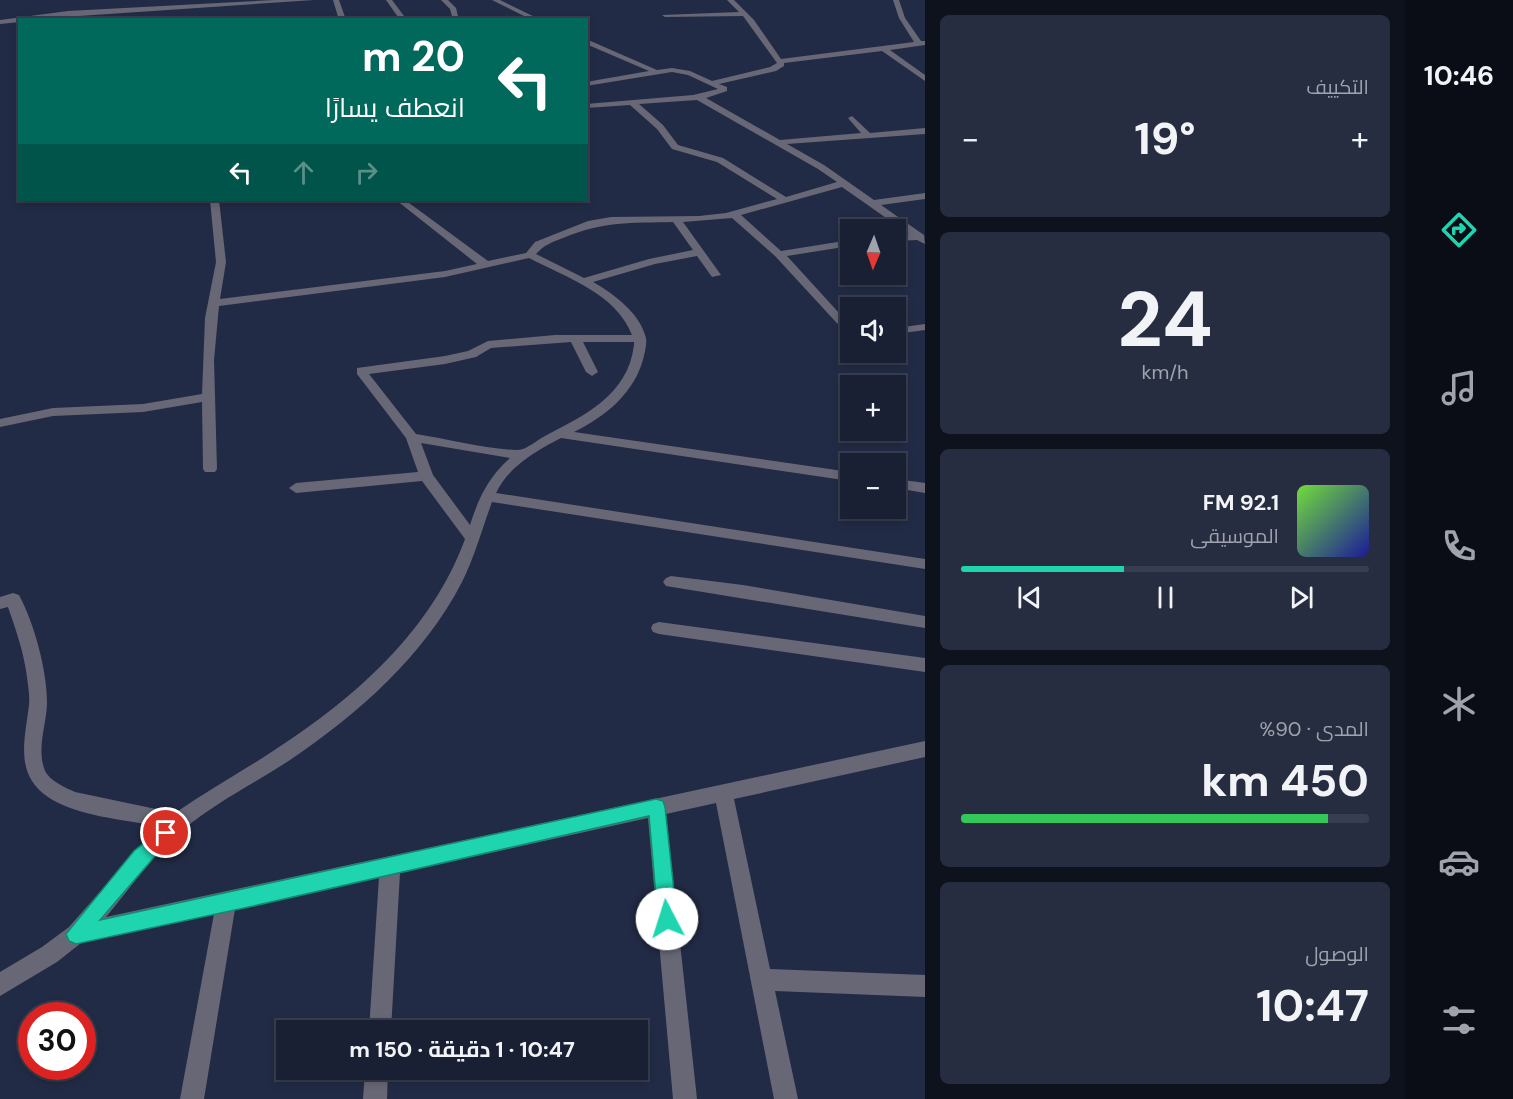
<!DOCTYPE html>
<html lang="ar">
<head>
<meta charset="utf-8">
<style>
	:root { --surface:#1a2034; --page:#272d40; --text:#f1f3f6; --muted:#9fa3ac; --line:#383e4f; --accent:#1ed5b0 }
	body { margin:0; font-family:"DM Sans",Cairo,sans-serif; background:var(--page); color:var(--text); direction:rtl; height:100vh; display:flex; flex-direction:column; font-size:22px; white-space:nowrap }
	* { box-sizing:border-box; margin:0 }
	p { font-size:20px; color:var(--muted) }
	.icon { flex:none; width:33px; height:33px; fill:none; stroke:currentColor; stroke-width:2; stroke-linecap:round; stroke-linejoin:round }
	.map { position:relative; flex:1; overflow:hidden; direction:ltr }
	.details { display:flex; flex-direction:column; gap:15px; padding:15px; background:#0e121d; width:480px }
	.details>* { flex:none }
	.guide { position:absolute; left:18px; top:18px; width:570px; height:183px; border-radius:0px; box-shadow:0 3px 9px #0003,0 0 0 2px var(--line); direction:rtl; background:#00695c; color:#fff; overflow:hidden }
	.needle { width:39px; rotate:182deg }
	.fabs { position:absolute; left:840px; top:219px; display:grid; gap:12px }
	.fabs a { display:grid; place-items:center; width:66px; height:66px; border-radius:0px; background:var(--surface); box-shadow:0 3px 9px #0003,0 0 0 2px var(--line); font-size:30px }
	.speed { position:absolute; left:18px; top:1002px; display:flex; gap:12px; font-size:30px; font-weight:700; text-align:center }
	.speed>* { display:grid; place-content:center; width:78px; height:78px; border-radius:50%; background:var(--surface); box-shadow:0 3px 9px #0003,0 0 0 2px var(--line); line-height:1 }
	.speed .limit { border:9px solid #d22; background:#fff; color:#111 }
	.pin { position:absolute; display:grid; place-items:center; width:51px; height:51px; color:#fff; margin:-26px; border:3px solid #fff; border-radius:50%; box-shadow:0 2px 6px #0007 }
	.me { position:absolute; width:66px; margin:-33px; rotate:355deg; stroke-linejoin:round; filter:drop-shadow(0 0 4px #0008) }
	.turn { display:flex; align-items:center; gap:21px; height:126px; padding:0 24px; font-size:27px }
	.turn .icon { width:78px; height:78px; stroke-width:2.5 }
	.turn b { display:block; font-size:42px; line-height:51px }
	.lanes { display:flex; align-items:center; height:57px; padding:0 24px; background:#0003; justify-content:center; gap:30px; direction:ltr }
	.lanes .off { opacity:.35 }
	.big { font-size:45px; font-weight:700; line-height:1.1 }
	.details .card { flex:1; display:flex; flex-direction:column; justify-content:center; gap:9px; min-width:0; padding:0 21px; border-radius:9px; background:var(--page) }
	.details .dial { align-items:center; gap:0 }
	.dial b { font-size:78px; line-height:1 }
	.song { display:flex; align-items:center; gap:18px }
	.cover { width:72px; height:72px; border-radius:9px; background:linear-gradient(135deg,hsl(100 70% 55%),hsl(240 70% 35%)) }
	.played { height:6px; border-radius:3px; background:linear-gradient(90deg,var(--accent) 40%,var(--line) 40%) }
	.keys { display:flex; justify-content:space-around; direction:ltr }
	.heat { display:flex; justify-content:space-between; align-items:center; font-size:33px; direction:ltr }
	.charge { height:9px; border-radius:4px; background:linear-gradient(90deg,#34c759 90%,var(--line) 0) }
	.trip { position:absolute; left:276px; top:1020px; width:372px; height:60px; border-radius:0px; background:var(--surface); box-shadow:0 3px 9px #0003,0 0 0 2px var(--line); font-weight:700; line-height:60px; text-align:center; direction:rtl }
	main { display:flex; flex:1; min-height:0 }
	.menu { display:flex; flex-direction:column; width:108px; justify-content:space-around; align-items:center; background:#0a0d15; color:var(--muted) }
	.menu .icon { width:42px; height:42px }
	.menu .active { color:var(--accent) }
	.menu b { font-size:27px; color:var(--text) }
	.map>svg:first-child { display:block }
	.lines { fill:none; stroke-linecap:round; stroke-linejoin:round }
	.minor { fill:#686776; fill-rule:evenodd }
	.route { fill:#1ed5b0; stroke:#148a72; stroke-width:1.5 }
</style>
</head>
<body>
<main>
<nav class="menu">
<b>10:46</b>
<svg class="icon active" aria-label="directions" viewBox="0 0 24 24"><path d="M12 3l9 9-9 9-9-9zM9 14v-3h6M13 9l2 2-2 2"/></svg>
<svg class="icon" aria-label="music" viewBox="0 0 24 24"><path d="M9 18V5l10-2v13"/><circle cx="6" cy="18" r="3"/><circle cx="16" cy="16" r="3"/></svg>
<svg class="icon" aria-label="phone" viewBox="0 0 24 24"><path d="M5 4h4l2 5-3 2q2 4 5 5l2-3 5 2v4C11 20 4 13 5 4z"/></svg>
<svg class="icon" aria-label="climate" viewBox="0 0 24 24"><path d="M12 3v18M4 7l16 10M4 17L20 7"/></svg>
<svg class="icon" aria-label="car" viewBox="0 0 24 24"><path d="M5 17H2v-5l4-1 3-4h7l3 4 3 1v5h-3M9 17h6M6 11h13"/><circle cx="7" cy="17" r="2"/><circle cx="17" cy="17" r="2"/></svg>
<svg class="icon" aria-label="filters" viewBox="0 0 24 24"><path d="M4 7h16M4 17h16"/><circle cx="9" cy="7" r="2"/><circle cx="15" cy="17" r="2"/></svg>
</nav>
<section class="details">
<div class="card"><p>التكييف</p>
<div class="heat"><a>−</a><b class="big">19°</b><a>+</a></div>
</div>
<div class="card dial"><b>24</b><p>km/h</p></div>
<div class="card">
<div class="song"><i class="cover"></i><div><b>92.1 FM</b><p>الموسيقى</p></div></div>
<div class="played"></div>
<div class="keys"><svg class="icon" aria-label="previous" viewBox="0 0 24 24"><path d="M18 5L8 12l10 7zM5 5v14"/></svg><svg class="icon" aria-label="pause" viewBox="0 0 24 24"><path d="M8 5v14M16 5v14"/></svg><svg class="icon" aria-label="next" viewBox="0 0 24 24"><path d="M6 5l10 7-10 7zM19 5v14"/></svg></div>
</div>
<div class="card"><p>المدى · 90%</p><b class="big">450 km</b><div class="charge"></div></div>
<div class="card"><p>الوصول</p><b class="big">10:47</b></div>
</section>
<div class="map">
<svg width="925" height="1099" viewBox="0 0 925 1099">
	<rect width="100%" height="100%" fill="#222b45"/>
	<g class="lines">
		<g class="minor">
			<polygon points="275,0 314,0 20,20 20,22 0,24 0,20 68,11"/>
			<polygon points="333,0 339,0 346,20 339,20"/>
			<polygon points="386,0 392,0 407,20 400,20"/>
			<polygon points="441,0 448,0 456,8 459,20 453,20 450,9"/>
			<polygon points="492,0 500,0 541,20 532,20"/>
			<path d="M727,0H734L754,20L781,59L914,42L899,18L893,0H899L905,18L921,41H925V45L890,50L925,75V81L882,51L784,63V66L776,71L719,84L727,87V91L706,98L780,140L861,133L848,118L852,116L870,133L925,128V134L787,144L824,165L874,200L925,193V199L881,205L924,235L925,244L917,240L896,241V235L909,234L842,187L741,215L781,251L850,240V246L787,256L850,325V334L846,333L775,256L732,218L683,222L721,275L712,277L697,256L655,264L593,282C614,294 640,313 646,338C647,343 645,351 644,356C635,393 606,416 574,432L850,472V481L561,438C536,451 509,466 496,493L925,559V569L492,502C482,529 475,556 462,582C424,656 358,714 290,760C255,783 216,802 184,829C153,855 131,887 106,917L925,741V757L734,799L770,969L925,975V997L775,991L798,1099H774L716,803L666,814L697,1099H673L648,818L400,873L391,1030H369L379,877L235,909L204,1099H180L214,914L81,943L57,962L0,996V972L42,947L69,927L158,826C125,820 76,816 48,797C14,774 25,739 29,705C30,696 28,686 27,677C24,653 16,630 8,607L0,609V597L13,593L19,595C34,623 47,670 47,702C47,724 36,748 45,771C50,781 66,788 75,792L175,813C208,790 243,771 276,749C355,698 432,630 465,539L422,481L296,493L289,488L296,483L418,472L406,438L357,374V368L445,356L468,351L488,341L555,335H632C616,293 565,277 529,258L445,277L219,306L214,360L217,469L215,472H205L203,469L202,402L143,412L53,416L0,427V419L53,408L143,404L202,394L205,318L216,262L210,200H219L226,262L220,299L445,271L477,264L396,200H405L488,261L526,253L535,242L588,221L611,217L699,216L726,213L777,199L717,162L672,149L657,129L630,105L586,108V104L693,95L718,89L688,75L672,72L586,86V82L649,71L586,44V39L657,70L672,68L690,71L712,81L770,67L777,63L743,16L665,17L662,15L739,12ZM697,100L818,169L837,182L786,197L723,158L678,145L663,125L639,104ZM673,222L693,250L649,259L584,278L536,254C544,245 552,242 563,238C604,221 630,223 673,222ZM571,342L586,372L592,376L598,372L583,342H634V345C628,395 585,415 545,436C537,440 525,451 517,450C485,449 448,439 416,434L369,374L445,364L476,357L491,348ZM421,443L510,458C488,478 479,497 470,525L433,475Z"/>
			<polygon points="925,324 925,330 896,334 896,328"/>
			<polygon points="896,479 925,483 925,493 896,488"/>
			<polygon points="671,576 743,585 925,616 925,628 666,586 663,582 666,578"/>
			<polygon points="659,622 925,658 925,672 659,634 653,632 651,628 653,624"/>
			<polygon points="365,1070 388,1070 387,1099 363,1099"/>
		</g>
	</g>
	<polygon class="route" points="656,799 663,801 665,807 677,919 674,926 667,928 661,926 658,919 649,816 249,907 76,944 69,941 66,934 134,851 166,825 172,828 175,833 100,920"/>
</svg>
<div class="fabs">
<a><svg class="needle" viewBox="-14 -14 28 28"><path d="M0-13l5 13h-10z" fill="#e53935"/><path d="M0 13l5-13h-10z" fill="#9fa3ac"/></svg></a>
<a><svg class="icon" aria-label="sound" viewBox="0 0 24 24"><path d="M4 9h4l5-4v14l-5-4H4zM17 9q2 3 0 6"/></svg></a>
<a>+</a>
<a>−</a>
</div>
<div class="speed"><div class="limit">30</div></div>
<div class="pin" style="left:166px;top:833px;background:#d93025"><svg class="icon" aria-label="arrive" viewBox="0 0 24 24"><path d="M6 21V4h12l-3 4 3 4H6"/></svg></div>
<svg class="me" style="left:667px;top:919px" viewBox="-20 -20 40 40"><circle r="19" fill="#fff"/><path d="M0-13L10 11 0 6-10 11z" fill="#1ed5b0"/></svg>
<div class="trip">10:47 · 1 دقيقة · 150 m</div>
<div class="guide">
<div class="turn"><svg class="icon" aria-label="left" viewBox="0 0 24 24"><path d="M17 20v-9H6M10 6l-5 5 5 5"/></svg><div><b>20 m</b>انعطف يسارًا</div></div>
<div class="lanes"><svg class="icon" aria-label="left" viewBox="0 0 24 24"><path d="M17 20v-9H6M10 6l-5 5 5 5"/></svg><svg class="icon off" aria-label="ahead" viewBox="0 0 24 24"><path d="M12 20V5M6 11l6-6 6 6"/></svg><svg class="icon off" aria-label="right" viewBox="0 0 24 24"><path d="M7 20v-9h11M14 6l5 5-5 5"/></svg></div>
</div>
</div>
</main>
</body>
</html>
